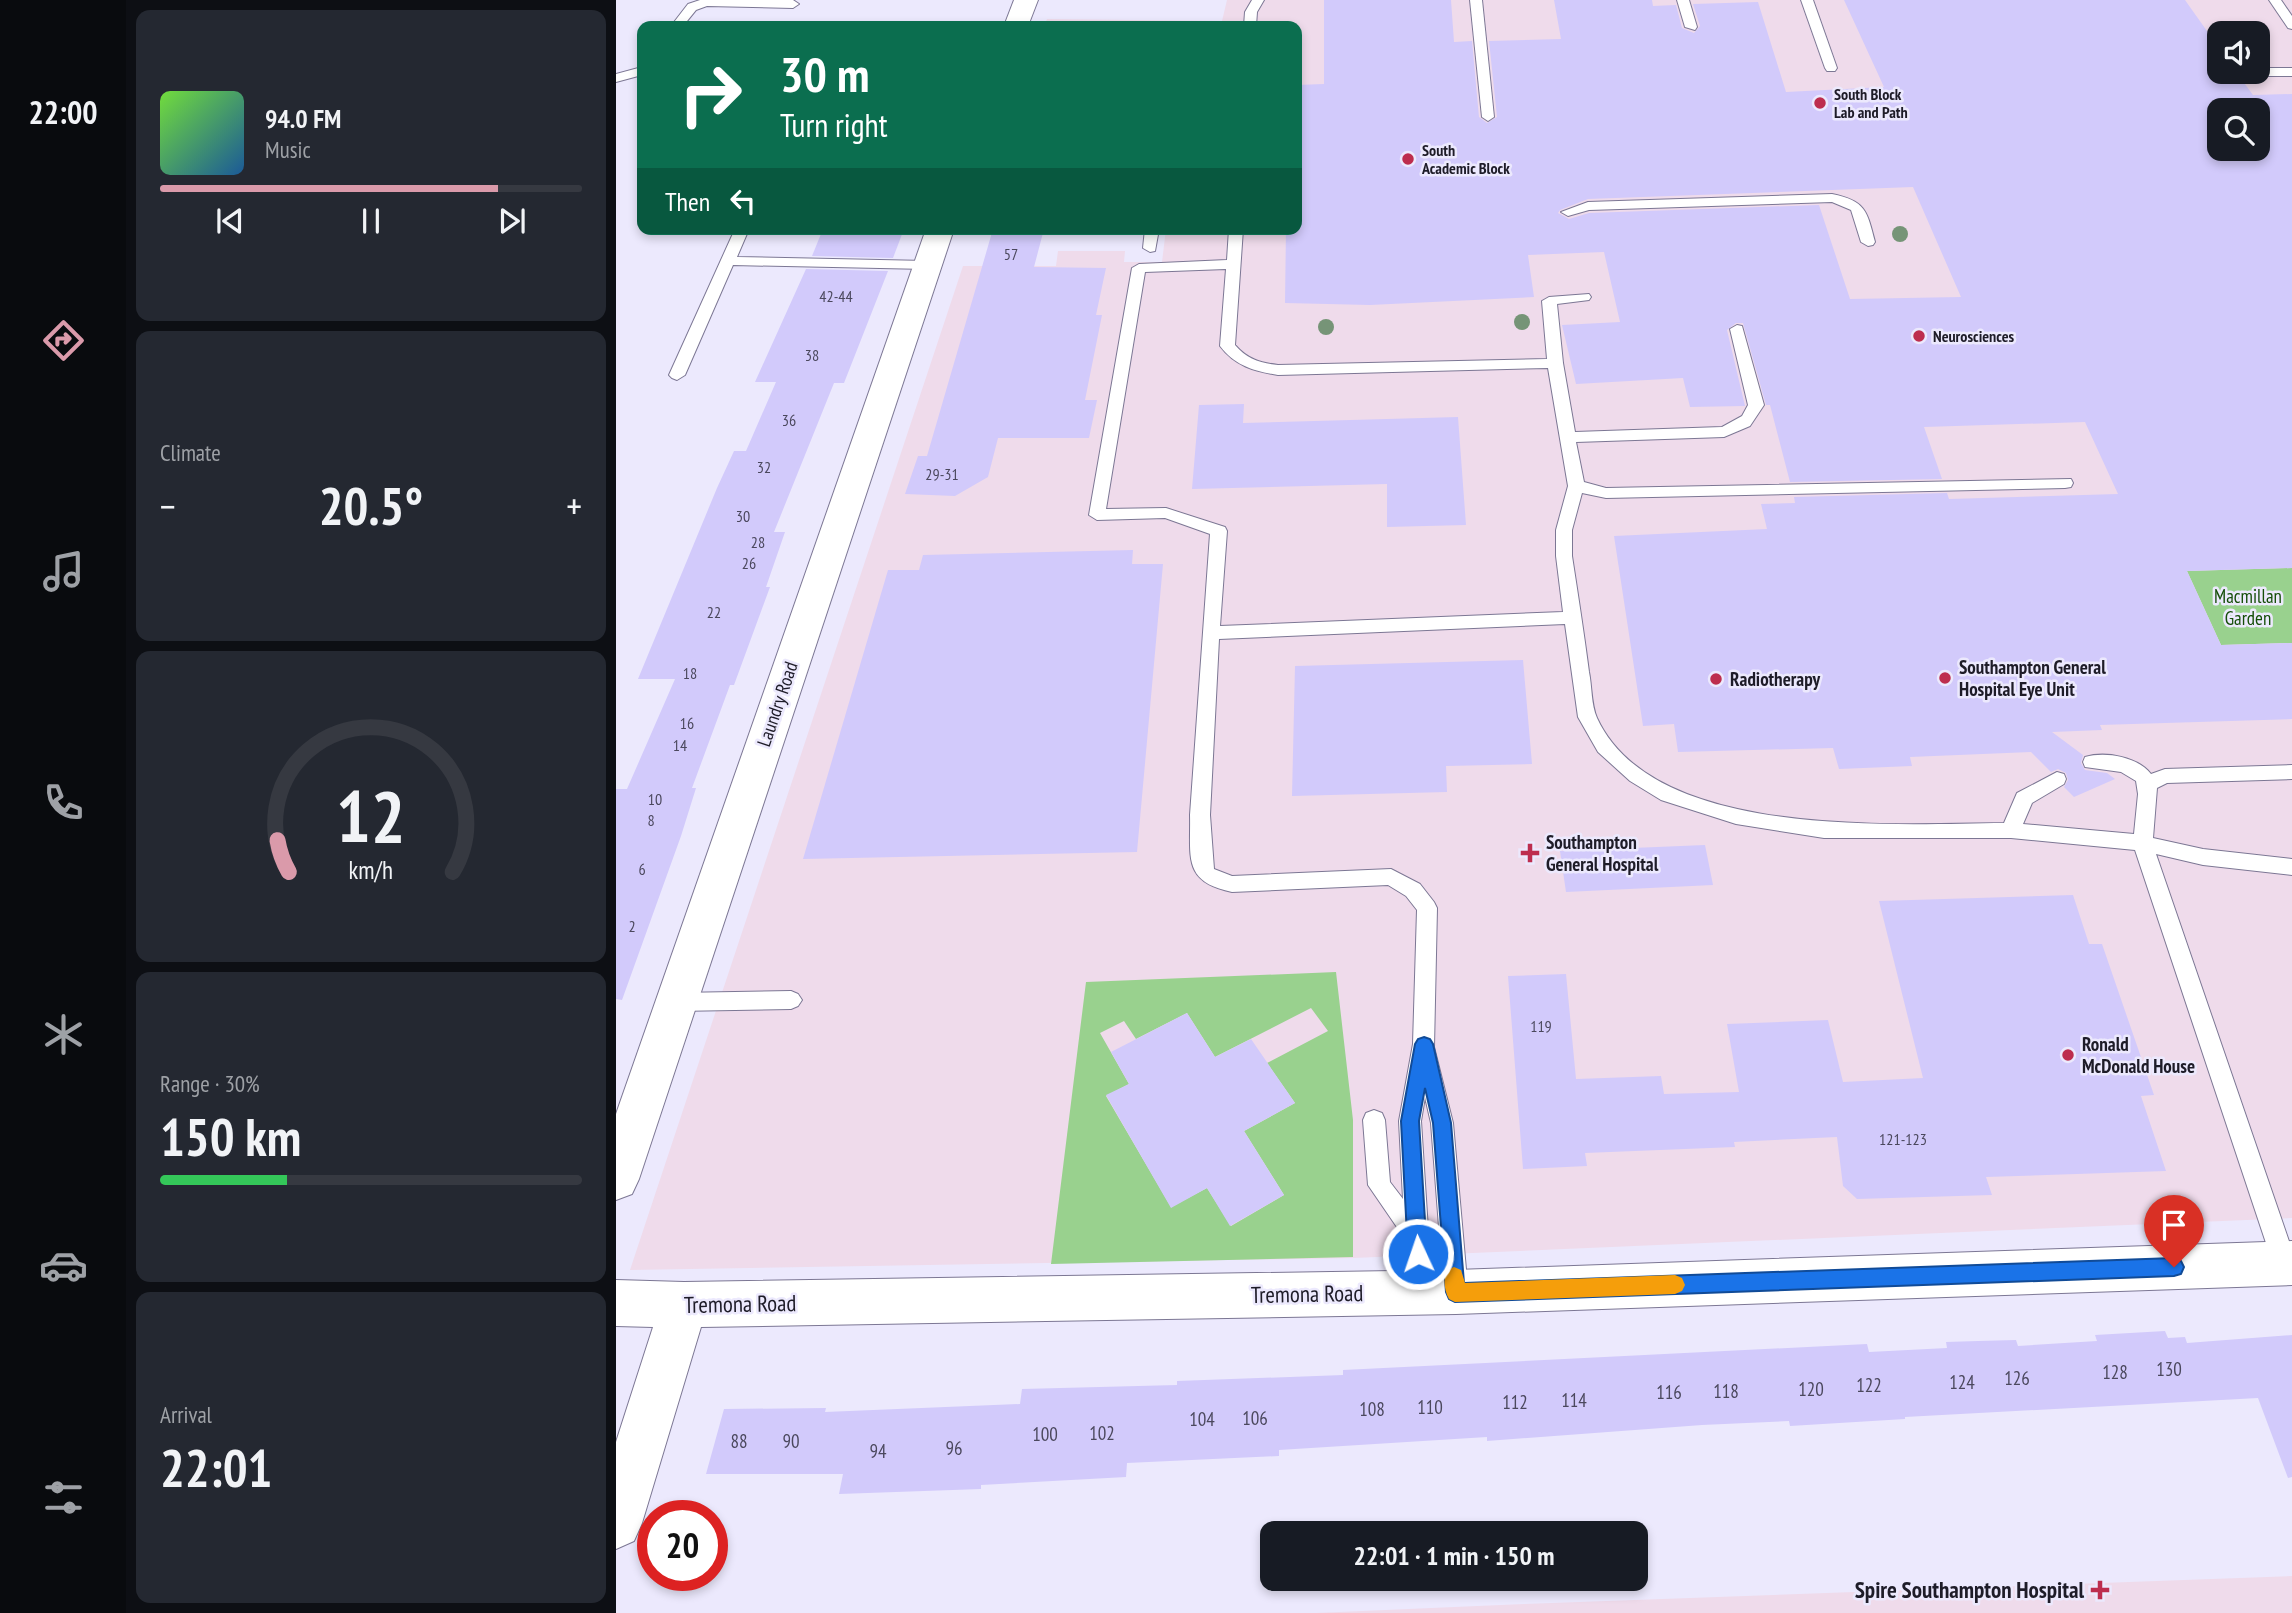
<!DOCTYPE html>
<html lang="en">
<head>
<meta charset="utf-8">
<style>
	:root { --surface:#171b24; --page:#242831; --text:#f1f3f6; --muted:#9ea1a6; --line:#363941; --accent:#da9aaa }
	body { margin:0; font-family:"PT Sans Narrow",sans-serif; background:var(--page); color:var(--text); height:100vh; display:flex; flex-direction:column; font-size:26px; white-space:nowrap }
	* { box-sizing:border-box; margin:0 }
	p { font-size:23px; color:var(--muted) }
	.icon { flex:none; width:38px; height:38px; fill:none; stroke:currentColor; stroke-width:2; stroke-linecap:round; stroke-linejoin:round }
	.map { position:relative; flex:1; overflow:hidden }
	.side { display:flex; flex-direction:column; gap:10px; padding:10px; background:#0d0f14; width:490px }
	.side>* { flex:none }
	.hud { position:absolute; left:21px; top:21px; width:665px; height:214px; border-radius:14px; box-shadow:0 4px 10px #0003; background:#0b6e4f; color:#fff; overflow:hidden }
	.controls { position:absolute; left:1591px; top:21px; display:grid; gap:14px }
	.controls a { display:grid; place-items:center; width:63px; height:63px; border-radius:14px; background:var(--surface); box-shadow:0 4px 10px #0003; font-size:35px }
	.speed { position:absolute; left:21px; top:1500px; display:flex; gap:14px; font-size:35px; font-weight:700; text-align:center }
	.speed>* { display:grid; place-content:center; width:91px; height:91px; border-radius:50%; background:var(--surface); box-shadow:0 4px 10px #0003; line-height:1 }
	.speed .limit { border:10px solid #d22; background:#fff; color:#111 }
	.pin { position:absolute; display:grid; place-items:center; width:60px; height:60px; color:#fff; margin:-72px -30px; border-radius:50% 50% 50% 0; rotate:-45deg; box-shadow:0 0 7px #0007 }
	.pin .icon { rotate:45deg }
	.me { position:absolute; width:77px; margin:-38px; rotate:357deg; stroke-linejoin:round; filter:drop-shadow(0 0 5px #0008) }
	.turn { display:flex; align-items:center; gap:24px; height:147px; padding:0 28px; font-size:32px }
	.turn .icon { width:91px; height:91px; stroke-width:2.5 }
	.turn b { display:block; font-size:49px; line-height:60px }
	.then { display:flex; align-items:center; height:66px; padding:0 28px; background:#0003; gap:14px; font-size:26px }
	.big { font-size:52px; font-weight:600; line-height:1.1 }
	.side .widget { flex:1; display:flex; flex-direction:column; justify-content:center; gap:10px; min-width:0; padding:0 24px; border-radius:14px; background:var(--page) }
	.side .dial { align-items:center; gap:0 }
	.dial svg { height:182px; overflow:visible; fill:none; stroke:var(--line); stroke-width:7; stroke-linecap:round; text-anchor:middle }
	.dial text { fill:var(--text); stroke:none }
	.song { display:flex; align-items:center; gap:21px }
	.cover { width:84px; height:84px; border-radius:10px; background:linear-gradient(135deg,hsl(100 70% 55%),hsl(210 70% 35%)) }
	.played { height:7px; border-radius:4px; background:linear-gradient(90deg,var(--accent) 80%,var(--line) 80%) }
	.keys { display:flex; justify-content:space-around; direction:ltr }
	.heat { display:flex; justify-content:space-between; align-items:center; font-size:38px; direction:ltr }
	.charge { height:10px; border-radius:5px; background:linear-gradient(90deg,#34c759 30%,var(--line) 0) }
	.trip { position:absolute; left:644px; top:1521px; width:388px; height:70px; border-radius:14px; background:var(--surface); box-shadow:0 4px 10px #0003; font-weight:600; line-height:70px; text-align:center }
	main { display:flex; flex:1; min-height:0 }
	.tab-bar { display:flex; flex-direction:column; width:126px; justify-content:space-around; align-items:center; background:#090b0e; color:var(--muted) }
	.tab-bar .icon { width:49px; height:49px }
	.tab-bar .active { color:var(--accent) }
	.tab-bar b { font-size:32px; color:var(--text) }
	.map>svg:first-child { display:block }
	.medical { fill:#efdbeb; fill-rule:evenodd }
	.green { fill:#99d18e; fill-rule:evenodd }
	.building { fill:#d2cafb; fill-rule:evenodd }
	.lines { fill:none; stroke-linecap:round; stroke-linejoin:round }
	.service-casing { stroke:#7c7794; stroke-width:2 }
	.minor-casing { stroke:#7c7794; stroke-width:2 }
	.service { fill:#fff; fill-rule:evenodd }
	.minor { fill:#fff; fill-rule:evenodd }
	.tree { fill:#769477 }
	.route { fill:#1a73e8; stroke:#114b97; stroke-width:2 }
	.slow { fill:#f59e0b }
	.poi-dot { fill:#bd2d4e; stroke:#ece9fd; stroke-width:2.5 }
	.labels { text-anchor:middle; stroke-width:5; stroke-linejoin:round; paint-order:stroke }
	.far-poi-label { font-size:16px; font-weight:bold; fill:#1e1c28; stroke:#ece9fd; text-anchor:start }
	.number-label { font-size:16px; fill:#4b485d }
	.park-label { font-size:19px; fill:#154e09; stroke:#ece9fd }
	.poi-label { font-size:19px; font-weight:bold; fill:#1e1c28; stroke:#ece9fd; text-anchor:start }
	.street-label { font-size:19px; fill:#1e1c28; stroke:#ece9fd }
	.near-number-label { font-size:19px; fill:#4b485d }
	.near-street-label { font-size:23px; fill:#1e1c28; stroke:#ece9fd }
	.near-poi-label { font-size:23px; font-weight:bold; fill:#1e1c28; stroke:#ece9fd; text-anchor:end }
</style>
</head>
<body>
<main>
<nav class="tab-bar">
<b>22:00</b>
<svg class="icon active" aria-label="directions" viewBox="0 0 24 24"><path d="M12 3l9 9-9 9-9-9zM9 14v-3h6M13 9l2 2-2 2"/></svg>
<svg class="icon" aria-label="music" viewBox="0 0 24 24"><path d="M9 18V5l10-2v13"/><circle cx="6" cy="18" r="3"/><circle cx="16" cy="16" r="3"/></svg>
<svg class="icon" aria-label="phone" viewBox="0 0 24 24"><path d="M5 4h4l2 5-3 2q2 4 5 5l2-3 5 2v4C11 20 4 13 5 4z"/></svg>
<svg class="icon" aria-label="climate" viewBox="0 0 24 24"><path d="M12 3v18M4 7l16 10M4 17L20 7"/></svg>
<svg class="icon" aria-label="car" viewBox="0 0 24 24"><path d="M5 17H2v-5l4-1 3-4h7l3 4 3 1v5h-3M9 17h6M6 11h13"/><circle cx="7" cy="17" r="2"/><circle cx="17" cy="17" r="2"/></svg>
<svg class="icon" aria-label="filters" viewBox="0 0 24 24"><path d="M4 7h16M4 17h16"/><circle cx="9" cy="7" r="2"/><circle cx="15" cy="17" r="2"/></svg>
</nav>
<section class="side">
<div class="widget">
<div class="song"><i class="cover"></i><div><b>94.0 FM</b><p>Music</p></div></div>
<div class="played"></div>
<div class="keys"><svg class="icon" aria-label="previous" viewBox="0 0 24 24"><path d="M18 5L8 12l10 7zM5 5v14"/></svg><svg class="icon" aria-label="pause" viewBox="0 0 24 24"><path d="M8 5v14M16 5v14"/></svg><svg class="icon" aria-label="next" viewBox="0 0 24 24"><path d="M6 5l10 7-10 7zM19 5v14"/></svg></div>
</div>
<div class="widget"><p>Climate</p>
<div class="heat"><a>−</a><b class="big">20.5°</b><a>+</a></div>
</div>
<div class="widget dial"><svg viewBox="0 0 100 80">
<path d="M14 69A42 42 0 1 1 86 69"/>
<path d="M14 69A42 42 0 0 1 9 55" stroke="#da9aaa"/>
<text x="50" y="56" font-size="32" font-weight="700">12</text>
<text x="50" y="72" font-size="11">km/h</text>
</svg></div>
<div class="widget"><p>Range · 30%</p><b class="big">150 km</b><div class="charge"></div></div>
<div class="widget"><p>Arrival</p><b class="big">22:01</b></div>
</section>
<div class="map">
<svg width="1676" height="1613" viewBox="0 0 1676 1613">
	<rect width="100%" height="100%" fill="#ece9fd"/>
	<g class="medical">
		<path d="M611,0H1676V1218L737,1258L14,1270L347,266H440L442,251H509L508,262H546L550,229H681V26H428L431,19L606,21ZM1603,33H1642V72H1603ZM1603,110H1642V149H1603Z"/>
		<polygon points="1676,1576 1676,1613 700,1613 908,1604"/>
	</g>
	<g class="green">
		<polygon points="1676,568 1676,643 1605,645 1571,571"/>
		<path d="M720,972L737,1120V1257L435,1264L470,982ZM695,1008L712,1031L651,1063L679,1103L628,1131L668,1195L615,1226L591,1188L555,1207L490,1096L513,1084L484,1033L508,1021L520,1039L571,1013L599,1057Z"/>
	</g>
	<g class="building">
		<path d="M708,0H835L838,42L856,41L863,117L871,123L881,117L873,41L945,39L938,0H1036L1037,6L1060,5L1066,28L1078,33L1084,26L1077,4L1142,2L1170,92L1268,87L1228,0H1569L1603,48V72H1620L1637,95L1676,94V568L1571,571L1605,645L1676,643V719L1484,725L1486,730L1436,732L1467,755L1465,763L1469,770L1491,773L1499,779L1458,797L1448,787L1452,780L1450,773L1442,769L1435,772L1415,752L1294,757L1296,766L1223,769L1217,748L1062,752L1058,724L1027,726L998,536L1151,529L1145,504L1179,503L1178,497L1331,493L1333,499L1502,494L1469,422L1308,427L1326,479L1174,482L1154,405H1150L1127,323H1120L1111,330L1129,406L1074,407L1067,378L960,384L946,325L1004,322L988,252L912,255L918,297L754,305L669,303L670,229H681V85L708,84ZM1603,110H1642V149H1603ZM1297,187L1345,297L1234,299L1203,205L973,213L953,219L942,213L944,210L972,199Z"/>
		<polygon points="207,229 288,229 277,258 196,256"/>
		<polygon points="377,229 428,229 418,267 490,268 480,315 486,315 469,400 481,400 473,438 382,438 372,477 339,496 289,494 302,456 311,456"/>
		<polygon points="190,269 272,271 228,383 218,383 158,532 169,532 150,587 154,587 118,685 114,685 76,788 80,788 65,836 6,1000 0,999 0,789 11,789 59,679 22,679 101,488 118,451 130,451 160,382 139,382"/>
		<polygon points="628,404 627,423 842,417 850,525 771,527 771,484 576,489 583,405"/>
		<polygon points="517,550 516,564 547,564 521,852 187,859 272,570 303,570 307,555"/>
		<polygon points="907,660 916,764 830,766 831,792 676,796 679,666"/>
		<polygon points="1089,845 1097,885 950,892 944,851"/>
		<polygon points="1457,895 1473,944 1486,944 1538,1095 1525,1096 1550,1171 1370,1177 1376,1195 1241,1199 1227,1186 1221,1137 1118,1142 1119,1147 969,1153 971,1166 907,1169 892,976 950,974 960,1079 1045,1076 1048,1094 1123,1092 1111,1024 1212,1020 1227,1082 1307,1078 1263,901"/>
		<polygon points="571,1013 599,1057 635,1039 679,1103 628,1131 668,1195 614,1226 591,1188 555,1208 490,1095 513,1084 495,1052"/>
		<polygon points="1549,1331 1552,1338 1569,1337 1571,1343 1676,1335 1676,1477 1672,1478 1642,1398 1289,1417 1289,1419 1174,1426 1173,1421 1086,1425 871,1441 871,1437 663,1450 663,1456 511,1463 510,1477 365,1485 365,1489 223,1494 227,1474 90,1474 108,1409 210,1408 209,1412 404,1404 406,1389 561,1385 561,1381 727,1375 727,1370 1251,1344 1253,1352 1331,1348 1330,1342 1362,1341 1400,1340 1402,1346 1481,1341 1479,1335"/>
	</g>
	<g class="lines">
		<defs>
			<g id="service">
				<polygon points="84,0 177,0 183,4 177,8 91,6 80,10 67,26 55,26 72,4"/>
				<polygon points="636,0 648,0 641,12 640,26 628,26 629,12"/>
				<polygon points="854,0 866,0 878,117 872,121 866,117"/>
				<polygon points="1061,0 1073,0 1081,27 1079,30 1069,27"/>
				<polygon points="1185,0 1197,0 1221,68 1219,71 1211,71 1209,68"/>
				<polygon points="1653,0 1665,0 1676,16 1676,29 1672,28"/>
				<polygon points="26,67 26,75 0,82 0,74"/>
				<polygon points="1642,68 1676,68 1676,76 1636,76 1630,72 1642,72"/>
				<path d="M1216,194C1250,201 1251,211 1259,242L1257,245L1252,246L1245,242L1235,210L1216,202L973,210L952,216L945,212L972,202Z"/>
				<polygon points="119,229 133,229 121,257 311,261 318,265 311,269 117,265 69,375 61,380 56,378 53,375"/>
				<polygon points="529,229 543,229 539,251 534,252 527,248"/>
				<path d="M613,229H627L619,345C631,359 644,363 662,365L931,359L926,301L933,297L973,294L975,297L973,300L941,304L947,363L959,432L1106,427L1126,416L1132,405L1114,329L1121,325L1126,326L1148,405L1134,426L1108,437L960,442L968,482L990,488L1455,479L1457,483L1455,487L1449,488L990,498L966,493L956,530V556C962,595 968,633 973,672C976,686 975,705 981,718C1037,840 1278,824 1388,823L1401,793L1441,772L1448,774L1450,779L1448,784L1416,803L1407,824L1518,834L1522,794L1520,781L1505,772L1469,767L1467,762L1469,757C1490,751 1522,757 1535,774L1549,769L1676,765V779L1551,783L1541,788L1537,838L1587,849L1676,859V875L1587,865L1540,854L1676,1250V1272L1669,1275L1661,1272L1657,1264L1519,850L1395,838H1208L1120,824L1045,800L1014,781L982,752L962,717L949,624L603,639L594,815L598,869L616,876L775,869L804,884L818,902L821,908L818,1047L837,1123L852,1292L848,1300L840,1303L832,1300L828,1292L815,1123L809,1097L805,1121L816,1292L812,1300L804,1303L796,1300L792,1292L789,1239L752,1185L747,1120L750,1113L758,1110L766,1113L769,1120L774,1182L787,1199L783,1121L797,1044L801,910L790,896L772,885L616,892C566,882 575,857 574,815L594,534L549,518L481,520L473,515L516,268L523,264L611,260ZM610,269L604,346C619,366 638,371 662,375L932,368L952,486L940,530V556L947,612L604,626L611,531L609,527L550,508L490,509L529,272Z"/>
				<polygon points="175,991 182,994 186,1000 182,1006 175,1009 60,1011 53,1008 49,1002 53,996 60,993"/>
			</g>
			<g id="minor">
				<polygon points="398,0 422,0 412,26 388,26"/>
				<polygon points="310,229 338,229 23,1179 16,1194 0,1200 0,1114"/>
				<polygon points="1676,1241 1676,1285 840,1314 85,1327 26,1523 18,1541 0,1549 0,1442 37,1327 0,1326 0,1280 68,1282 840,1270"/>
			</g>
		</defs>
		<use href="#service" class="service-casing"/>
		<use href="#minor" class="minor-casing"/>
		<use href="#service" class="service"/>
		<use href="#minor" class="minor"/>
	</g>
	<g class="tree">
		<circle cx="1284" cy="234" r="8"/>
		<circle cx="906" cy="322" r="8"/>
		<circle cx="710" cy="327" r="8"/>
	</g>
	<polygon class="route" points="808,1037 814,1039 817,1044 835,1123 848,1283 1558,1258 1565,1261 1568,1267 1565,1274 1558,1276 839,1302 833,1299 830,1292 817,1123 809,1088 803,1121 811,1254 808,1260 802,1263 795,1260 792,1254 785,1121 799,1044 802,1039"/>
	<path class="slow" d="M838,1267L845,1270L849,1283L1059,1275L1066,1278L1069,1285L1066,1291L1059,1294L839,1302L833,1299C828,1290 827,1279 831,1270Z"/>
	<g class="poi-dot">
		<circle cx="1204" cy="103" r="7"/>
		<circle cx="792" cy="159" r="7"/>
		<circle cx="1303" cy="336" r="7"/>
		<circle cx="1329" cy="678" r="7"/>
		<circle cx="1100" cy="679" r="7"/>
		<path d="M910.5 842.5h7v7h7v7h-7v7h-7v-7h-7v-7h7z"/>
		<circle cx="1452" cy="1055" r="7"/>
		<path d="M1480.5 1579.5h7v7h7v7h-7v7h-7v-7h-7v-7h7z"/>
	</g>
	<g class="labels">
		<g class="far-poi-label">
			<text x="1218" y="100">South Block<tspan x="1218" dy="18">Lab and Path</tspan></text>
			<text x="806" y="156">South<tspan x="806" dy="18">Academic Block</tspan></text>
			<text x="1317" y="342">Neurosciences</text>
		</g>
		<g class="number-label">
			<text x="395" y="260">57</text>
			<text x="220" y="302">42-44</text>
			<text x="196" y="361">38</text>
			<text x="173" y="426">36</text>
			<text x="148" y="473">32</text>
			<text x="326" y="480">29-31</text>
			<text x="127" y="522">30</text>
			<text x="142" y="548">28</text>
			<text x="133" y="569">26</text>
			<text x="98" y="618">22</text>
			<text x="74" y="679">18</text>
			<text x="71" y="729">16</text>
			<text x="64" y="751">14</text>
			<text x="39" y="805">10</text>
			<text x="35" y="826">8</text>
			<text x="26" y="875">6</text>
			<text x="16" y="932">2</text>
			<text x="925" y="1032">119</text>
			<text x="1287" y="1145">121-123</text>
		</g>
		<g class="park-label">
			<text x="1632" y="603">Macmillan<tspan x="1632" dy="22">Garden</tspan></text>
		</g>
		<g class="poi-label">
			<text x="1343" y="674">Southampton General<tspan x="1343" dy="22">Hospital Eye Unit</tspan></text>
			<text x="1114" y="686">Radiotherapy</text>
			<text x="930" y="849">Southampton<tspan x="930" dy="22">General Hospital</tspan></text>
			<text x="1466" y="1051">Ronald<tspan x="1466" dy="22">McDonald House</tspan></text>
		</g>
		<g class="street-label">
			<text transform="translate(161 704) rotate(-71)" y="7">Laundry Road</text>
		</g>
		<g class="near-number-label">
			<text x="1553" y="1376">130</text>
			<text x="1499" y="1379">128</text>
			<text x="1401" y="1385">126</text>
			<text x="1346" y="1389">124</text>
			<text x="1253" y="1392">122</text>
			<text x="1195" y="1396">120</text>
			<text x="1110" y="1398">118</text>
			<text x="1053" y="1399">116</text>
			<text x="958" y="1407">114</text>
			<text x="899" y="1409">112</text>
			<text x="814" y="1414">110</text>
			<text x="756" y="1416">108</text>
			<text x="639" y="1425">106</text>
			<text x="586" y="1426">104</text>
			<text x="486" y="1440">102</text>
			<text x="429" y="1441">100</text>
			<text x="123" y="1448">88</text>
			<text x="175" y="1448">90</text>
			<text x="338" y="1455">96</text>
			<text x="262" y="1458">94</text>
		</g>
		<g class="near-street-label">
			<text transform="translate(691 1294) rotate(-1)" y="8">Tremona Road</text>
			<text transform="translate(124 1304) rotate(-1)" y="8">Tremona Road</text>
		</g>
		<g class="near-poi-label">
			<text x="1468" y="1598">Spire Southampton Hospital</text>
		</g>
	</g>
</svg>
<div class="controls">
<a><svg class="icon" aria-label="sound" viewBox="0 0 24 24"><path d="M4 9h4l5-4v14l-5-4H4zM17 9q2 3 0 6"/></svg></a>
<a><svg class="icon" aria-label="search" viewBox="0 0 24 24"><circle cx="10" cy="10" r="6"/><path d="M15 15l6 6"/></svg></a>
</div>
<div class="speed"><div class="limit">20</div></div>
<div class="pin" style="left:1558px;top:1267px;background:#d93025"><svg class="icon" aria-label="arrive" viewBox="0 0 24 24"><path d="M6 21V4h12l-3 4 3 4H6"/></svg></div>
<svg class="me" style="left:802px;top:1254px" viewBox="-20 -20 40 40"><circle r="17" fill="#1a73e8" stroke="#fff" stroke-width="3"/><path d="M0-11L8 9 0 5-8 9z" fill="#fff"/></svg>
<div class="trip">22:01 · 1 min · 150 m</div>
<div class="hud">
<div class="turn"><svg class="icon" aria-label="right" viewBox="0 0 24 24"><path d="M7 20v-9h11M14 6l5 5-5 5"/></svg><div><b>30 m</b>Turn right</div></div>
<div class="then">Then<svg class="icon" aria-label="left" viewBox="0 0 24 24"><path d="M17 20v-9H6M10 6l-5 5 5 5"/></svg></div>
</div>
</div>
</main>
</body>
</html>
